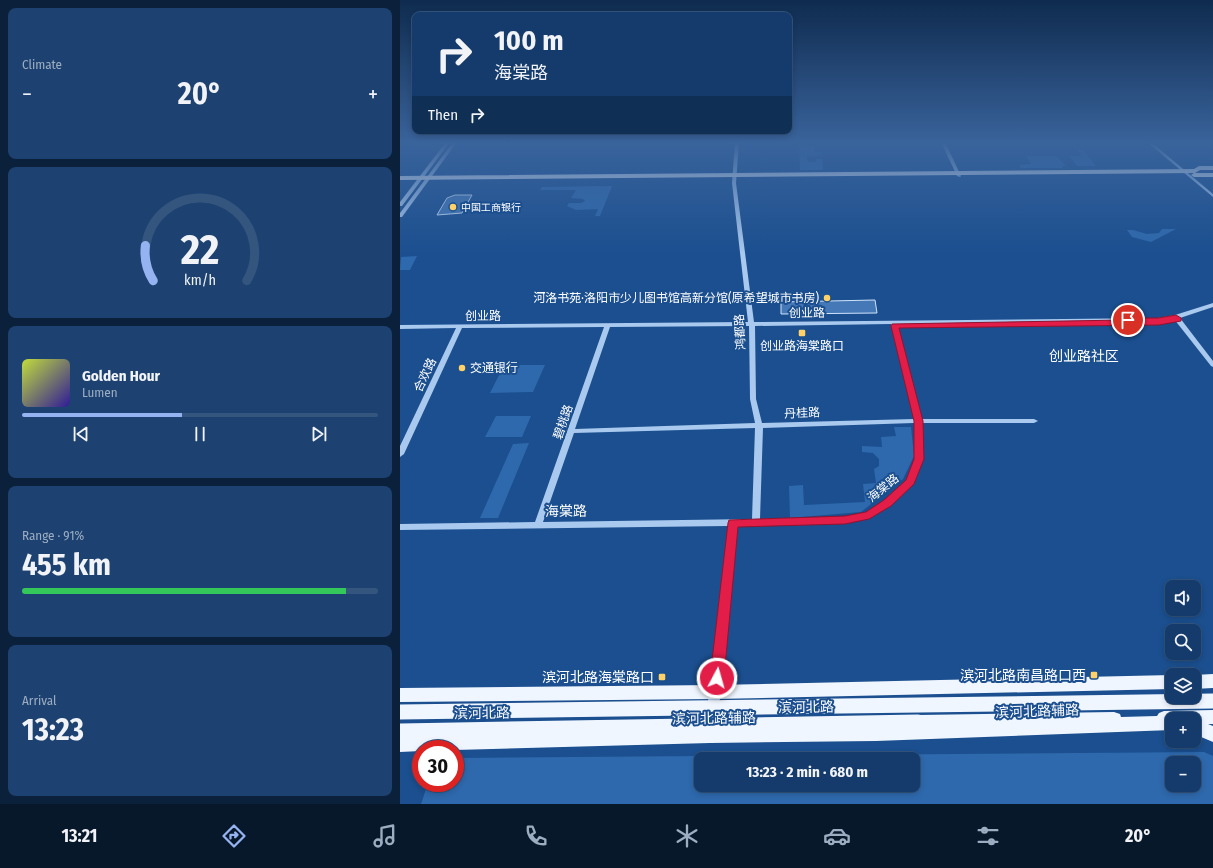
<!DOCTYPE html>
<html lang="en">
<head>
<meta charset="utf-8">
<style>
	:root { --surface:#143b6b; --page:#1d4271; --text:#f1f3f6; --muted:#9dadc1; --line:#33557e; --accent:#95b2f1 }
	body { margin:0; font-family:"Fira Sans Condensed","Noto Sans SC",sans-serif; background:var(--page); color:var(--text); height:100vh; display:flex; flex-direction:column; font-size:15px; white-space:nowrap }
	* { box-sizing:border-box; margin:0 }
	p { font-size:13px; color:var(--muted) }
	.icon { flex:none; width:22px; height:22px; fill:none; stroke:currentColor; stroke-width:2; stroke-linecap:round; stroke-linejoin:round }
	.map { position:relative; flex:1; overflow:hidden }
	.drawer { display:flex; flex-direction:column; gap:8px; padding:8px; background:#0b203b; width:400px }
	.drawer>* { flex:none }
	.top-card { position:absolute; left:12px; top:12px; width:380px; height:122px; border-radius:8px; box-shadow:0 2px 6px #0003,0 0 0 1px var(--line); background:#143b6b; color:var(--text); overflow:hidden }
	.buttons { position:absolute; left:765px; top:580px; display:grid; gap:8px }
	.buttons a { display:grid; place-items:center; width:36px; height:36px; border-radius:8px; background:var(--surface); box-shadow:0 2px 6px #0003,0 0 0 1px var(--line); font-size:20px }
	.speed { position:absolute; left:12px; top:740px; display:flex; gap:8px; font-size:20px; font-weight:700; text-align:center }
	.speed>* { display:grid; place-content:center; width:52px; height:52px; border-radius:50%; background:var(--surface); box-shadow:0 2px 6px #0003,0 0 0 1px var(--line); line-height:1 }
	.speed .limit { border:6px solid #d22; background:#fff; color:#111 }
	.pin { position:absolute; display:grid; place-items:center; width:34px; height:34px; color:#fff; margin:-17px; border:2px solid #fff; border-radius:50%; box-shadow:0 1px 4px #0007 }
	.me { position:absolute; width:44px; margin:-22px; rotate:6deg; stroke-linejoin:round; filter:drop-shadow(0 0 3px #0008) }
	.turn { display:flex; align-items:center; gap:14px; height:84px; padding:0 16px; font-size:18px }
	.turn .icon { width:52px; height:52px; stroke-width:2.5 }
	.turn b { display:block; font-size:28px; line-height:34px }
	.then { display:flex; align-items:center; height:38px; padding:0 16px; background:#0003; gap:8px; font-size:15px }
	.big { font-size:30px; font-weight:700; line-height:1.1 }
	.drawer .tile { flex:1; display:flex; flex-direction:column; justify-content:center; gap:6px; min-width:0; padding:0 14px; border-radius:8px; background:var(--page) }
	.drawer .dial { align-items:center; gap:0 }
	.dial svg { height:104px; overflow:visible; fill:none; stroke:var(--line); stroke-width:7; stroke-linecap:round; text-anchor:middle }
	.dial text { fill:var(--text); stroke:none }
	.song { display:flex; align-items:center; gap:12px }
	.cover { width:48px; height:48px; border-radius:6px; background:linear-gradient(135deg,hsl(70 70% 55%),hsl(250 70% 35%)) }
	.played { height:4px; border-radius:2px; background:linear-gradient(90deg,var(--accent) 45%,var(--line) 45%) }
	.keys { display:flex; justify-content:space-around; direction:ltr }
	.heat { display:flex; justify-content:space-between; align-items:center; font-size:22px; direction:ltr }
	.charge { height:6px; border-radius:3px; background:linear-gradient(90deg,#34c759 91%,var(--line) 0) }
	.trip { position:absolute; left:294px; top:752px; width:226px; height:40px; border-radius:8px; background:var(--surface); box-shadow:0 2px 6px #0003,0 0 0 1px var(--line); font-weight:700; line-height:40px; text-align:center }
	.tabs { display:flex; height:64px; justify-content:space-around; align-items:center; background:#08182b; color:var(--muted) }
	.tabs .icon { width:28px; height:28px }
	.tabs .selected { color:var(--accent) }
	.tabs b { font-size:18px; color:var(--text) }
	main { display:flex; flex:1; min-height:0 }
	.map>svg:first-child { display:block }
	.green { fill:#2e69ad; fill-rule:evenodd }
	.building { fill:#4478b7; stroke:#cfe3fa }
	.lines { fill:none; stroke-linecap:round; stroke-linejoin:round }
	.minor { fill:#a9c9ee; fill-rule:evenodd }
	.major { fill:#f0f6ff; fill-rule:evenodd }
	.major-bridge { stroke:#f0f6ff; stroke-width:15 }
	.route { fill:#e11d48; stroke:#92132f }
	.poi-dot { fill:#ffd166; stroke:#1b4f8f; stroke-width:1.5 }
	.labels { text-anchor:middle; stroke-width:4; stroke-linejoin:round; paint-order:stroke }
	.far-poi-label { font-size:10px; fill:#fff; stroke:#1b4f8f; text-anchor:start }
	.poi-label { font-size:12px; fill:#fff; stroke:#1b4f8f; text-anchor:end }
	.street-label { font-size:12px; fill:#fff; stroke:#1b4f8f }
	.quarter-label { font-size:14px; fill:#fff; stroke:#1b4f8f }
	.near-street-label { font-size:14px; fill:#fff; stroke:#1b4f8f }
	.near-poi-label { font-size:14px; fill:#fff; stroke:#1b4f8f; text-anchor:end }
</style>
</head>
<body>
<main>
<section class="drawer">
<div class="tile"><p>Climate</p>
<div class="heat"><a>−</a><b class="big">20°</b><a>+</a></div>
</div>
<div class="tile dial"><svg viewBox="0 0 100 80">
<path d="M14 69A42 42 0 1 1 86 69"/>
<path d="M14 69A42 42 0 0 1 8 42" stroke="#95b2f1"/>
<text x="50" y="56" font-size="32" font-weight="700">22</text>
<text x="50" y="72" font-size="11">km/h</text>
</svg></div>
<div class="tile">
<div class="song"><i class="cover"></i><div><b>Golden Hour</b><p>Lumen</p></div></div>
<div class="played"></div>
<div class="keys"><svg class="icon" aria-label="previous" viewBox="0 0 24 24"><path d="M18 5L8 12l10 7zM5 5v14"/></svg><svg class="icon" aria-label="pause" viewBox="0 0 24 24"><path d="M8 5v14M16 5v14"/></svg><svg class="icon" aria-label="next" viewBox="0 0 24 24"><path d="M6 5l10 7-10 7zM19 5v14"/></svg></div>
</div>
<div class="tile"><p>Range · 91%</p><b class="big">455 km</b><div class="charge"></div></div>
<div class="tile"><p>Arrival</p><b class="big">13:23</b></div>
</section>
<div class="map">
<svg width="813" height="804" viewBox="0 0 813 804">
	<rect width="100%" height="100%" fill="#1b4f8f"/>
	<g class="green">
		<polygon points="399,147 415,147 415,152 422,152 422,155 407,156 408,162 416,162 416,159 422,159 423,170 400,170"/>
		<polygon points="678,150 683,150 696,166 677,166 669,156 682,156"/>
		<polygon points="626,156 657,156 666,166 662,166 663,168 621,168 619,165 631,164"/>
		<polygon points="212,186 200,216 195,216 198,209 176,210 167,206 169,203 181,203 185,201 183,199 171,198 176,190 140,190 142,187"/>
		<polygon points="762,229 776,229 751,242 732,237 727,230 733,230 747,234 759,233"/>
		<polygon points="17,256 10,270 0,270 1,257"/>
		<polygon points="104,365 145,365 133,392 90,393"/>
		<polygon points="96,416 131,416 122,437 85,437"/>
		<polygon points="494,427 511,427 514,456 503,479 461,512 390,518 389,486 403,485 404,505 465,502 463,484 476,483 474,469 479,466 479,459 473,453 462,452 462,446 482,447 481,437 496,436"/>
		<polygon points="129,443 98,518 80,518 113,444"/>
		<path d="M804,752L813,756V804H21L28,783H55V758ZM301,759H513V785H301ZM772,763H794V785H772Z"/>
	</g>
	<g class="building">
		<polygon points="55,195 72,195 62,213 37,215 47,198"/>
		<polygon points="475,300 477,313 381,314 381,302"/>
	</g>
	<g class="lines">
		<g class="minor">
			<polygon points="46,142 50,142 2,206 0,206 0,202"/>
			<polygon points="53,142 57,142 2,217 0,217 0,213"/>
			<path d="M335,142H339L336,183L354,322L758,318L775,315L813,303V307L780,318L813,361V367L811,366L774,319L758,322L497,324L521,419H634L638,421L634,423H522L523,459L514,482L490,505L472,517L445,523L337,526L317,728L315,732L311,733L307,732L305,728L328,526L0,530V524L135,522L204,327L62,328L4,454L0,457V446L56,328L0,329V325L348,322L332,183ZM491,324L514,419L362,423L356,399L355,326ZM349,326L350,399L355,423L175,429L210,327ZM514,423L515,459L507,481L484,501L467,512L445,517L360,519L363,428ZM355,428L352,519L143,522L174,433Z"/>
			<polygon points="541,142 545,142 561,176 560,177 557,176"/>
			<polygon points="747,142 751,142 813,194 813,197"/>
		</g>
		<g class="major">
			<polygon points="799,166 813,166 813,170 800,170 795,173 0,180 0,176 794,169"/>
			<polygon points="813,173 813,177 794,177 791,175 794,173"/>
			<polygon points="813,674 813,688 794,689 794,675"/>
			<polygon points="772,675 772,689 315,699 0,702 0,688 315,685"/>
			<polygon points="813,710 813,724 808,724 813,726 813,742 794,734 794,719 772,719 772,730 476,741 310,743 55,750 21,749 21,751 0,752 0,736 310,727 511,724 510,722 512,717 518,715 714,712 720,714 721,717 757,716 759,713 764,711"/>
		</g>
		<g class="major-bridge">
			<polyline points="0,712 813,701"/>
			<polyline points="0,731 518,722"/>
		</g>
	</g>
	<linearGradient id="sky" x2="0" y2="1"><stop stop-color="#0f2b4f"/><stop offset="0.56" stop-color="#39639b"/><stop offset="1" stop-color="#39639b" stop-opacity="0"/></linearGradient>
	<rect width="813" height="254" fill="url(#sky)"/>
	<polygon class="route" points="776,315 781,318 781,321 759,325 499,328 523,421 524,459 514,484 491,506 469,519 445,524 338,527 324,678 322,682 317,684 312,682 310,678 328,523 329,520 445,516 466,512 484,500 506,480 514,459 514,421 491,326 492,324 724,320 728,318 758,318"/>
	<g class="poi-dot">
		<circle cx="53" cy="207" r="4"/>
		<circle cx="427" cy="298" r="4"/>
		<rect x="398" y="329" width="8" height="8" rx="2"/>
		<circle cx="62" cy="368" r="4"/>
		<rect x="690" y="671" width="8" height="8" rx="2"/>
		<rect x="258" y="673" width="8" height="8" rx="2"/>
	</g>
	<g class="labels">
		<g class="far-poi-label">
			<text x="61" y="211">中国工商银行</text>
		</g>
		<g class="poi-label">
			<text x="419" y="302">河洛书苑·洛阳市少儿图书馆高新分馆(原希望城市书房)</text>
			<text x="402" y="350" text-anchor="middle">创业路海棠路口</text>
			<text x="70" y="372" text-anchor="start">交通银行</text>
		</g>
		<g class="street-label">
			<text transform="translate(407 313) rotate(-1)" y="4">创业路</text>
			<text x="83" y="320">创业路</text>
			<text transform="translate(340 332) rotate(-93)" y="4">鸿都路</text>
			<text transform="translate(25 375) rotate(-65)" y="4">合欢路</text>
			<text transform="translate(402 413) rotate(-2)" y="4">丹桂路</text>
			<text transform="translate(163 422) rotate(-71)" y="4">碧桃路</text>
			<text transform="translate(483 488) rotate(-39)" y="4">海棠路</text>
		</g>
		<g class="quarter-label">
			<text x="684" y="361">创业路社区</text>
		</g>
		<g class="near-street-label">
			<text transform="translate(166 511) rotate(-1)" y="5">海棠路</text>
			<text transform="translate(406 707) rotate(-1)" y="5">滨河北路</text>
			<text transform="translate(637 711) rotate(-2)" y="5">滨河北路辅路</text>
			<text transform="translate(82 713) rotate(-1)" y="5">滨河北路</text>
			<text transform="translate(314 718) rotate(-1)" y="5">滨河北路辅路</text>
		</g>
		<g class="near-poi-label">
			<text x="686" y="680">滨河北路南昌路口西</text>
			<text x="254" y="682">滨河北路海棠路口</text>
		</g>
	</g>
</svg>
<div class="buttons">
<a><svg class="icon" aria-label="sound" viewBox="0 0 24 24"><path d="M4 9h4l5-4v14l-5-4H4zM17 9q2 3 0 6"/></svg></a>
<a><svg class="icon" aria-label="search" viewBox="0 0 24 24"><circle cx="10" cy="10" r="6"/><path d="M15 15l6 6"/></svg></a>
<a><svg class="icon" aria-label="layers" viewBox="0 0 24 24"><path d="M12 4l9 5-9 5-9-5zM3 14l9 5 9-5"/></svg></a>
<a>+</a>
<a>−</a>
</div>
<div class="speed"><div class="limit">30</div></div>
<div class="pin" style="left:728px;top:320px;background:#d93025"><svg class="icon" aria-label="arrive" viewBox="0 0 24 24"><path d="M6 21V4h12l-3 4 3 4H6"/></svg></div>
<svg class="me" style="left:317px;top:678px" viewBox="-20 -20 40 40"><circle r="17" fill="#e11d48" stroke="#fff" stroke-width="3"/><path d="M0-11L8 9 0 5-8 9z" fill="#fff"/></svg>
<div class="trip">13:23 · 2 min · 680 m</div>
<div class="top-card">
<div class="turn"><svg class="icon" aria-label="right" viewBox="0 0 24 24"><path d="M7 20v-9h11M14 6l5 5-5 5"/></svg><div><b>100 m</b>海棠路</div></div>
<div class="then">Then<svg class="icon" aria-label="right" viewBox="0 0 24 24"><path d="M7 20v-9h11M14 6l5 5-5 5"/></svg></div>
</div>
</div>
</main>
<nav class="tabs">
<b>13:21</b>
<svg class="icon selected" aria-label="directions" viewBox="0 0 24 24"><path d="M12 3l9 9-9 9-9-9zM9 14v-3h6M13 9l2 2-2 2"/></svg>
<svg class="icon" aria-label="music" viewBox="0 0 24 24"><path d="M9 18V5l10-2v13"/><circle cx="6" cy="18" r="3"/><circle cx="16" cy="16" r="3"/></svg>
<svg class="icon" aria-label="phone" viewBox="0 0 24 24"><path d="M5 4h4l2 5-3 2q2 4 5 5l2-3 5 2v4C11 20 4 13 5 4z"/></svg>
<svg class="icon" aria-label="climate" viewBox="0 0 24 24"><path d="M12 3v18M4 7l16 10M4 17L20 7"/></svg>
<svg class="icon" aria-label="car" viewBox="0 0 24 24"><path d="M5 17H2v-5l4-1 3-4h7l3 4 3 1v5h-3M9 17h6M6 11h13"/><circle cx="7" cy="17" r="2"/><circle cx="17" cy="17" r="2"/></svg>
<svg class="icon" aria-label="filters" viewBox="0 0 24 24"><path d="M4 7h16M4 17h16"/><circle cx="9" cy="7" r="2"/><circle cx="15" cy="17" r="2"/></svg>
<b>20°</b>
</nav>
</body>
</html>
